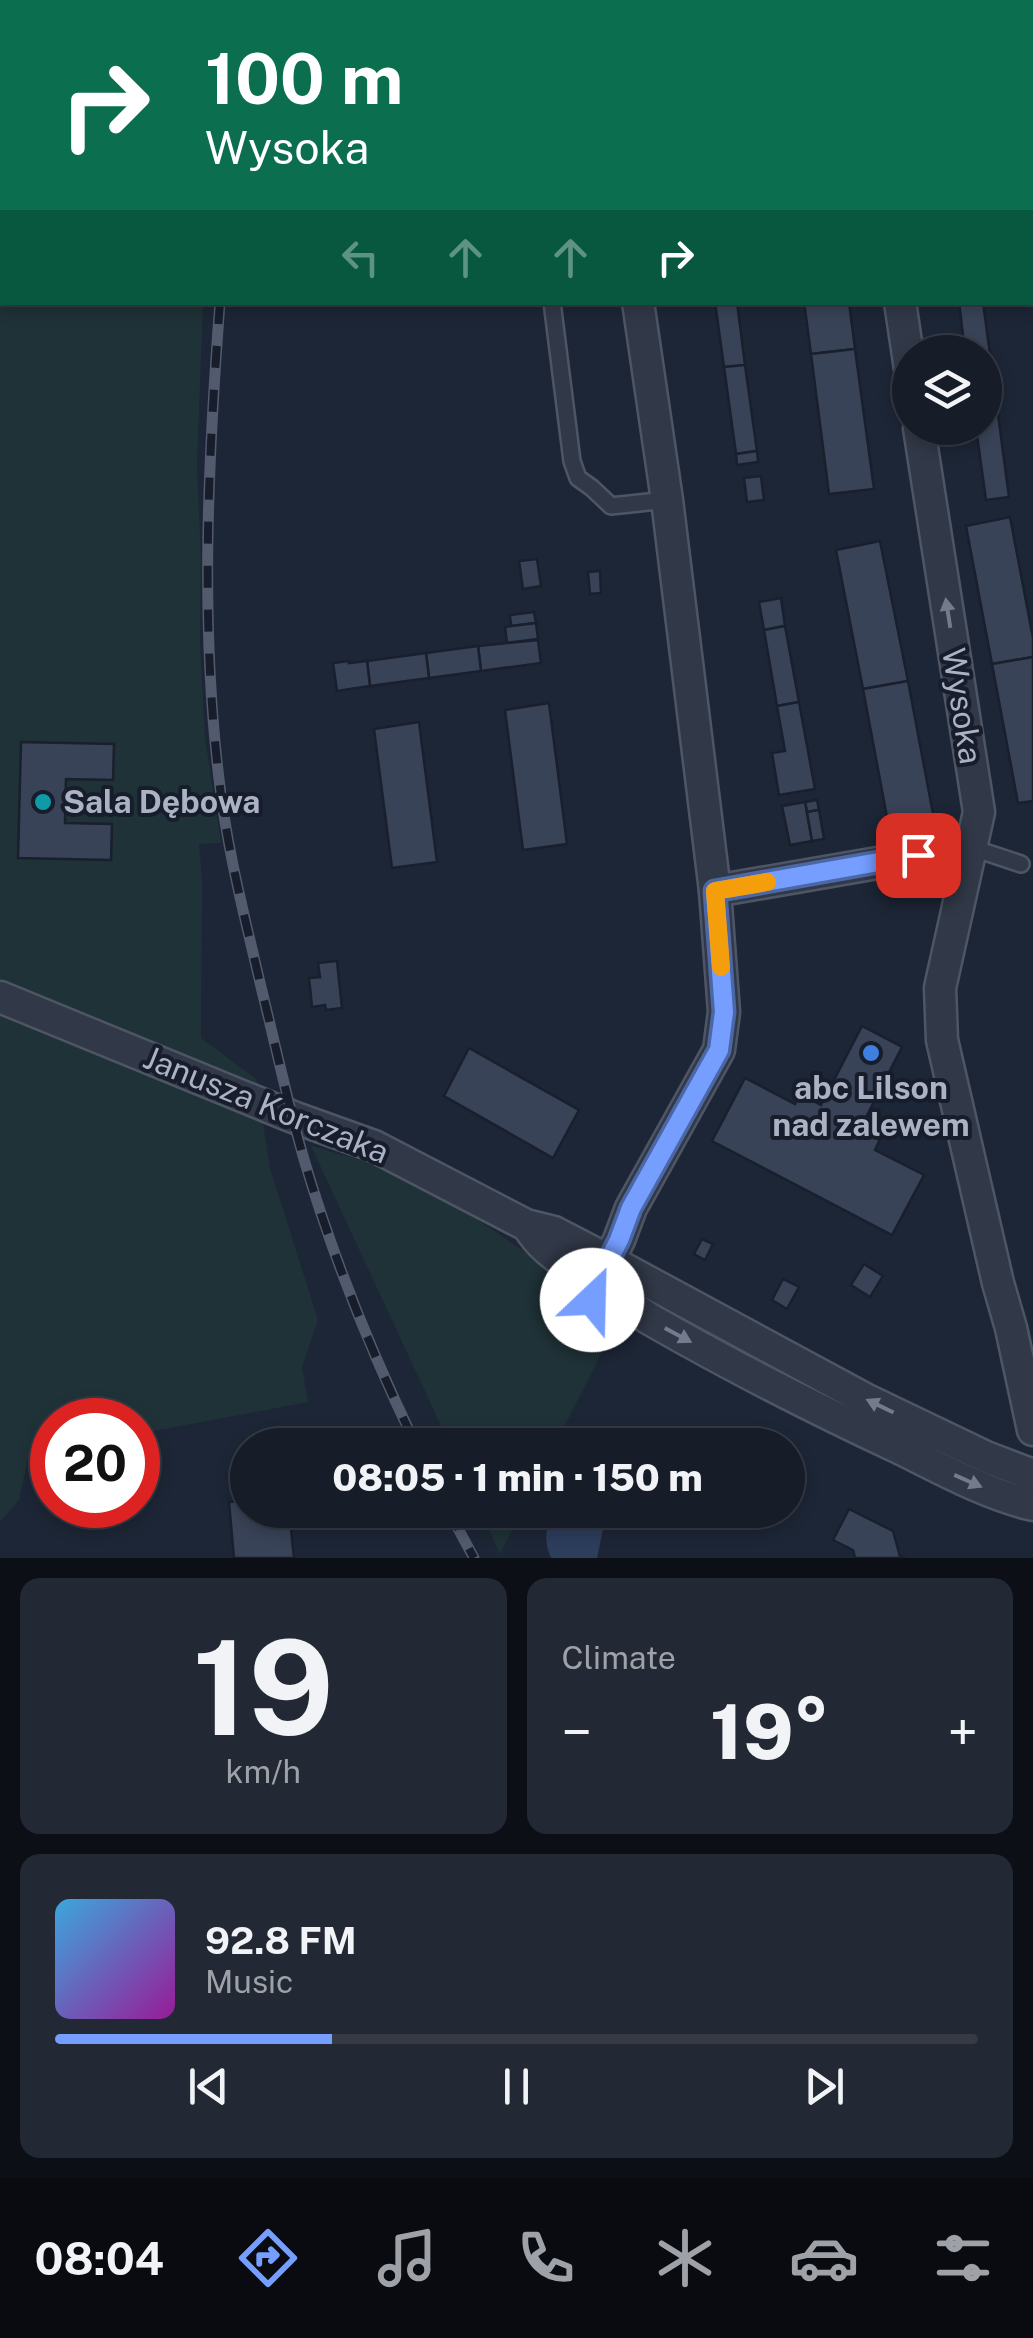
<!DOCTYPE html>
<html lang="en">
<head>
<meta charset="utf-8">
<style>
	:root { --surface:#161c28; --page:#232934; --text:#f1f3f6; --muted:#9ea1a8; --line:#353a45; --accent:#759eff }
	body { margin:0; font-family:"Public Sans",sans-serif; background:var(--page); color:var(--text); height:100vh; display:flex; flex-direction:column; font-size:38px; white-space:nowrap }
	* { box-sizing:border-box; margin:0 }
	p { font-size:32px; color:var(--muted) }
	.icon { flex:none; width:55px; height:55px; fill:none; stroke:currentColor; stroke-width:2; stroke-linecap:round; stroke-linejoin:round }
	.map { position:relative; height:1558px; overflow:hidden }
	.details { display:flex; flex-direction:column; gap:20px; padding:20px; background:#0c0f16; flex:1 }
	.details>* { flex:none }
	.hud { position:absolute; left:0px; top:0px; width:1035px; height:305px; box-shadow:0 5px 15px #0003,0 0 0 2px var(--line); background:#0b6e4f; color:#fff; overflow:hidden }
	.controls { position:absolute; left:892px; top:335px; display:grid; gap:20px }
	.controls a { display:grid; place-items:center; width:110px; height:110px; border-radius:50%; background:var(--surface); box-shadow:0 5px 15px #0003,0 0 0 2px var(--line); font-size:50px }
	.speed { position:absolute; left:30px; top:1398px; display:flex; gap:20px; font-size:50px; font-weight:700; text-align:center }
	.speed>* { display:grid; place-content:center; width:130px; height:130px; border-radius:50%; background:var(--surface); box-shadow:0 5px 15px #0003,0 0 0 2px var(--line); line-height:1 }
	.speed .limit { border:15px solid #d22; background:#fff; color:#111 }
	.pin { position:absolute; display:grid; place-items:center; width:85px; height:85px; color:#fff; margin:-42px; border-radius:20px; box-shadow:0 5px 15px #0006 }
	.me { position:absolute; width:110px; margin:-55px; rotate:24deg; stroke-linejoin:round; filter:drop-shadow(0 0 8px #0008) }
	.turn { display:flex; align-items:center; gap:35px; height:210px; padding:0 40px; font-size:45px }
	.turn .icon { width:130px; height:130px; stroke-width:2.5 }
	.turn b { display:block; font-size:70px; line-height:85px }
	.lanes { display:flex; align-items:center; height:95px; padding:0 40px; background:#0003; justify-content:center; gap:50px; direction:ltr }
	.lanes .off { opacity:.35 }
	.big { font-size:75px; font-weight:800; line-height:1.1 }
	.details .card { flex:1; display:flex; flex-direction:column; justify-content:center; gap:15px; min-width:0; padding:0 35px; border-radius:20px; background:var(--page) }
	.details .dial { align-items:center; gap:0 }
	.dial b { font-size:130px; line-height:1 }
	.song { display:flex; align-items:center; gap:30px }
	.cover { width:120px; height:120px; border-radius:15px; background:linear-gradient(135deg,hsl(200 70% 55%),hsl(300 70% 35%)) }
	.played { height:10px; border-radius:5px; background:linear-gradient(90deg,var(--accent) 30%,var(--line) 30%) }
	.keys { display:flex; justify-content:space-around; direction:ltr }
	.heat { display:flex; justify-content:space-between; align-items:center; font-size:55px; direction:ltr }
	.details .tiles { flex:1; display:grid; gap:20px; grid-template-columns:1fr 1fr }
	.card:last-child { grid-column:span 2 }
	.trip { position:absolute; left:230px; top:1428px; width:575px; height:100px; border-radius:50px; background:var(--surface); box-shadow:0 5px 15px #0003,0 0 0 2px var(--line); font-weight:800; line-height:100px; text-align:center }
	.menu { display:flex; height:160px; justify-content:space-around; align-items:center; background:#090b10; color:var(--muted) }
	.menu .icon { width:70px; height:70px }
	.menu .active { color:var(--accent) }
	.menu b { font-size:45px; color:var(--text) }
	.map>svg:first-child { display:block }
	.green { fill:#1f3237 }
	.water { fill:#2d3d5c }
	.building { fill:#394357; stroke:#191f2d; stroke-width:2.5 }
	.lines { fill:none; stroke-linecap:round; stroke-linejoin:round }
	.lane-casing { stroke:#4e5565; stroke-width:20 }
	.street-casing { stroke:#4e5565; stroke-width:35 }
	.lane { stroke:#313847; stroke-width:15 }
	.street { stroke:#313847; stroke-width:30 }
	.rail-casing { stroke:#525b6e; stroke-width:11 }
	.rail { stroke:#171d2b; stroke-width:8; stroke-dasharray:22; stroke-linecap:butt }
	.oneway { fill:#747b8c }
	.route-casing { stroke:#4c67a6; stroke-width:25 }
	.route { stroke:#759eff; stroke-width:18 }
	.slow { stroke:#f59e0b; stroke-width:18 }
	.culture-dot { fill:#0f9aa8; stroke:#171d2b; stroke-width:4 }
	.shop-dot { fill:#3f7fe0; stroke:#171d2b; stroke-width:4 }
	.labels { text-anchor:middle; stroke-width:8; stroke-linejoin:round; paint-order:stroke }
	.street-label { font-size:32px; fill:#aab2c4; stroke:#171d2b }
	.poi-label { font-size:32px; font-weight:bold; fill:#aab2c4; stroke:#171d2b; text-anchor:start }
</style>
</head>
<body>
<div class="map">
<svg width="1033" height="1558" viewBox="0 0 1033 1558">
	<rect width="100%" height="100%" fill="#1d2636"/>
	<g class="green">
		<polygon points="0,0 213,0 213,2 2,2 2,302 203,303 197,466 201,558 200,642 205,738 221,843 199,844 202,880 201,1038 256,1079 270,1168 318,1320 302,1367 308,1402 138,1434 138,1420 52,1420 52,1450 29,1454 19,1500 0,1522"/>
		<polygon points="311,1146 371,1163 477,1219 542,1264 561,1287 568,1310 612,1332 555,1445 450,1445"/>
		<polygon points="480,1510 522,1510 500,1554"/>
	</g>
	<path class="water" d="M554,1510H607L597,1558H551C543,1539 546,1528 554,1510Z"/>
	<g class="building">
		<polygon points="763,0 808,0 809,2 763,2"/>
		<polygon points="910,0 941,0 941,2 896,2"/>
		<polygon points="715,302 737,302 745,365 724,367"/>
		<polygon points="804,302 849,302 855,349 811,354"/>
		<polygon points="959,302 983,302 994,384 985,386 985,352 965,352"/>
		<polygon points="855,349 874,489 829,494 811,354"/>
		<polygon points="745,365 757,451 736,454 724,367"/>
		<polygon points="994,384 1009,497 986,500 976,428 985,428 985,386"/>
		<polygon points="757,451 758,462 737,465 736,454"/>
		<polygon points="761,476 764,500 747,502 744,478"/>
		<polygon points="1010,517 1033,638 1033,657 992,664 966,526"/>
		<polygon points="880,541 908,681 863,689 836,550"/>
		<polygon points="537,559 541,586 523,589 519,561"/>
		<polygon points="600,571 601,593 590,594 588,572"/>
		<polygon points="781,598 785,626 764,630 759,602"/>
		<polygon points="534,612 536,623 511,626 510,615"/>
		<polygon points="536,623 538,639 507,643 505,627"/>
		<polygon points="785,626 799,702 777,706 764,630"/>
		<polygon points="538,640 541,663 481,671 478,646"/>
		<polygon points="478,646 481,671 429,678 426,653"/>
		<polygon points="426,653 429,678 370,686 367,661"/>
		<polygon points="1033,657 1033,801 1018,803 992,664"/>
		<polygon points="349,661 349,663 367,661 370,686 337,691 333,663"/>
		<polygon points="908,681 934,819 889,828 863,689"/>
		<polygon points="799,702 815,789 779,795 772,753 785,751 777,706"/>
		<polygon points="549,703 567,844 523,850 505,710"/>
		<polygon points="419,722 437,862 392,868 374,729"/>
		<polygon points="21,742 114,744 113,780 66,779 65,823 112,824 111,860 18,858"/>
		<polygon points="817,800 819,810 807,812 805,802"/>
		<polygon points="805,802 812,841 790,845 782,806"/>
		<polygon points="819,810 824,839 812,841 807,812"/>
		<polygon points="337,961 342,1008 326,1010 325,1005 312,1007 309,978 320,977 318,963"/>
		<polygon points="862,1026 902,1047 861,1127 881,1137 875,1150 924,1175 892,1235 712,1141 745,1078 795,1104 800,1094 821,1105"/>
		<polygon points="469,1048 579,1110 553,1158 444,1096"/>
		<polygon points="702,1239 713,1244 705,1260 694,1254"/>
		<polygon points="864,1264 883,1276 870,1297 851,1285"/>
		<polygon points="783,1279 799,1287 787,1309 772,1300"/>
		<polygon points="248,1500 248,1510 289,1510 294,1558 234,1558 229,1502"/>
		<polygon points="849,1509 893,1531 900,1556 905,1558 855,1558 853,1550 833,1540"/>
	</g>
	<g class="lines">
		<defs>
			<g id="lane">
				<polyline points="513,0 513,2"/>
				<polyline points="552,302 572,461 578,478 592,488 611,506 667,500"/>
				<polyline points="970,847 1021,864"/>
				<polyline points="585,1319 598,1281"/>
			</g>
			<g id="street">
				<polyline points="594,0 594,2"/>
				<polyline points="856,0 856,2"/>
				<polyline points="900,302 910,369"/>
				<polyline points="919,428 979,812 940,988 942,1040 998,1283 1011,1328 1033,1430"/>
				<polyline points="715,891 970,847"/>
				<polyline points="0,997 293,1117 374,1146 526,1225 554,1232 608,1260 865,1399 986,1457 1033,1475"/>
				<path d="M531,1231C548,1256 572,1266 597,1281C617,1292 633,1310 653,1321C733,1367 816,1409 899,1448C942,1469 986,1494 1033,1505"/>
				<polyline points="598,1281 619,1240 631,1208 719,1050 724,1012 715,891 667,500 638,302"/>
			</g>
		</defs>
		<use href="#lane" class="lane-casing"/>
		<use href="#street" class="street-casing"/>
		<use href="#lane" class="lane"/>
		<use href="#street" class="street"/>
		<defs>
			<g id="rail">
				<polyline points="242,2 242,0"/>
				<path d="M220,302C208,461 200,621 219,779C227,850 245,918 261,987C275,1043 287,1100 303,1156C332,1255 371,1352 416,1445"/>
				<polyline points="448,1510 474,1558"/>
			</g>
		</defs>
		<use href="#rail" class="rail-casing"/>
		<use href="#rail" class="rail"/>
	</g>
	<defs><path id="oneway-solid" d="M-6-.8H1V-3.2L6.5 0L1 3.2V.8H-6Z" transform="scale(2.5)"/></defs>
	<g class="oneway">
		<use href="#oneway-solid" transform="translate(948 613) rotate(-99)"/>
		<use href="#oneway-solid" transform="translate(678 1335) rotate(28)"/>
		<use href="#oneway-solid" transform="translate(880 1406) rotate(-154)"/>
		<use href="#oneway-solid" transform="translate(968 1481) rotate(24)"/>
	</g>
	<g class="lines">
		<defs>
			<polyline id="route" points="592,1300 598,1281 619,1240 631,1208 719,1050 724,1012 715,891 918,855"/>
		</defs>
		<use href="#route" class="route-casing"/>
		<use href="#route" class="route"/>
		<polyline class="slow" points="721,967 715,891 767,882"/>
	</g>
	<circle class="culture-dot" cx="43" cy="802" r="10"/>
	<circle class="shop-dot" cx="871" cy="1053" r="10"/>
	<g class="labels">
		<g class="street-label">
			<text transform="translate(962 706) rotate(81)" y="11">Wysoka</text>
			<text transform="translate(266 1105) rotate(22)" y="11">Janusza Korczaka</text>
		</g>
		<g class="poi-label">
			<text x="63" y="813">Sala Dębowa</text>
			<text x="871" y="1099" text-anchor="middle">abc Lilson<tspan x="871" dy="37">nad zalewem</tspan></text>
		</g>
	</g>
</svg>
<div class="controls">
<a><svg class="icon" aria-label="layers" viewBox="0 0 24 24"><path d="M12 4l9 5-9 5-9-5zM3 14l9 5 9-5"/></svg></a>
</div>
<div class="speed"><div class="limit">20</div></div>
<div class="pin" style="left:918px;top:855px;background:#d93025"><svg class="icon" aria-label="arrive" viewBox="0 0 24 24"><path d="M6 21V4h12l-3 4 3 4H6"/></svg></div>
<svg class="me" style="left:592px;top:1300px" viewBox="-20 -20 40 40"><circle r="19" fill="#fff"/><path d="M0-13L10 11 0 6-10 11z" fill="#759eff"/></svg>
<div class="trip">08:05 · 1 min · 150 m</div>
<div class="hud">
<div class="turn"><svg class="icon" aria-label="right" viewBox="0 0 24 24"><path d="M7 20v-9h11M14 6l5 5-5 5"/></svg><div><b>100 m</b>Wysoka</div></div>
<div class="lanes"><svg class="icon off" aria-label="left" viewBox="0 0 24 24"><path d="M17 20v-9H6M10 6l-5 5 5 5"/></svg><svg class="icon off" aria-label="ahead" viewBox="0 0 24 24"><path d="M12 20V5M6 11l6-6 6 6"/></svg><svg class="icon off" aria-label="ahead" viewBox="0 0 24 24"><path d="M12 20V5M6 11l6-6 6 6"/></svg><svg class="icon" aria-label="right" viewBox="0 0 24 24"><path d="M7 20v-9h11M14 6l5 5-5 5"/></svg></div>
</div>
</div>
<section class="details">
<div class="tiles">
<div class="card dial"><b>19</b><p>km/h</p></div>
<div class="card"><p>Climate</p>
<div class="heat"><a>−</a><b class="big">19°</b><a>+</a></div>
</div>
<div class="card">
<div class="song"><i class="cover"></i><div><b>92.8 FM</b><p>Music</p></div></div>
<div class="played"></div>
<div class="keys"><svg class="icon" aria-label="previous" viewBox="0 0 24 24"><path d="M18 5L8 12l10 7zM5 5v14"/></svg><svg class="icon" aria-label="pause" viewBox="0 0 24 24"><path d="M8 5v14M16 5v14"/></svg><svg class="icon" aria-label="next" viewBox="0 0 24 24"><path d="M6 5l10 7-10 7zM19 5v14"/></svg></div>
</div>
</div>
</section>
<nav class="menu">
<b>08:04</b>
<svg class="icon active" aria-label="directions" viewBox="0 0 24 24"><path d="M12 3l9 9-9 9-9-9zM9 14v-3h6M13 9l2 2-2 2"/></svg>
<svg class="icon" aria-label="music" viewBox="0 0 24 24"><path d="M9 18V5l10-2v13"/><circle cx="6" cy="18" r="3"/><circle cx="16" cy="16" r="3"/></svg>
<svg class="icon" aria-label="phone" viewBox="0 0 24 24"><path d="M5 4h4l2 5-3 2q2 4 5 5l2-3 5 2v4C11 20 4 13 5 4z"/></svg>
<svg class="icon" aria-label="climate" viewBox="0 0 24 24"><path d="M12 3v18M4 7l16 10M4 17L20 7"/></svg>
<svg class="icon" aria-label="car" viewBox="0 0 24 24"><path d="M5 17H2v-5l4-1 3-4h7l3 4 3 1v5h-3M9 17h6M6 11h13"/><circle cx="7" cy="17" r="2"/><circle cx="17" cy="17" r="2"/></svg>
<svg class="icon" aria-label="filters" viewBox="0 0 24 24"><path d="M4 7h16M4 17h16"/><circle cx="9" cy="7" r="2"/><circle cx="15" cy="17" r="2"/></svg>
</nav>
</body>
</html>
